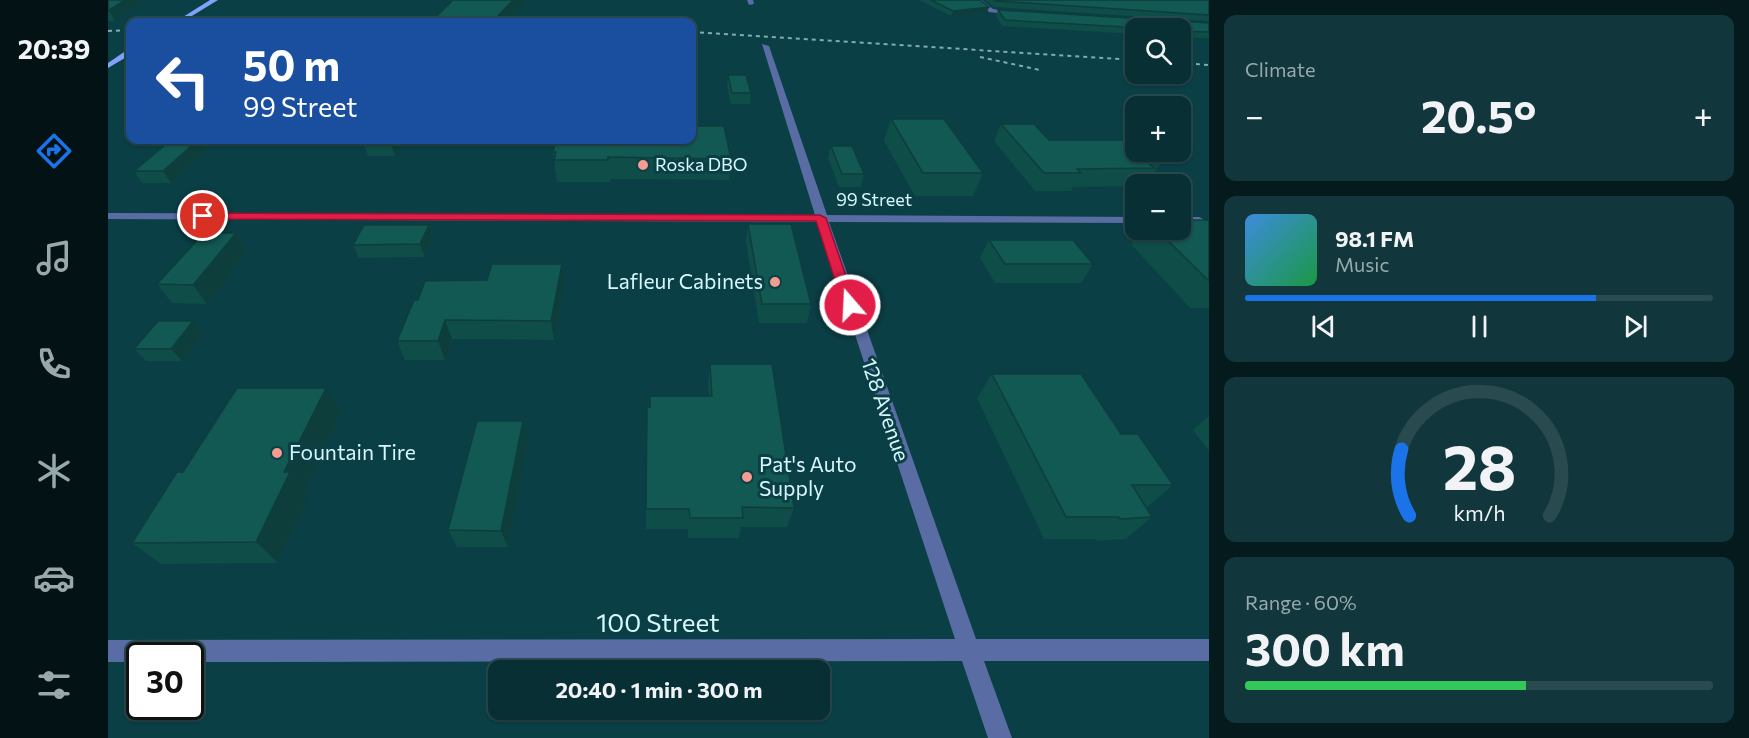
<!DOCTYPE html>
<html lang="en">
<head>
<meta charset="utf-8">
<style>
	:root { --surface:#082f34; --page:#11373c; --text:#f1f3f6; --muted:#98a9ac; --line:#294a4f; --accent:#1a73e8 }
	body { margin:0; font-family:Commissioner,sans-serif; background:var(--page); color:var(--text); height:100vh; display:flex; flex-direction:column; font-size:22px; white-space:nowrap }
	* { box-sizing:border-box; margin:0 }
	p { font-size:20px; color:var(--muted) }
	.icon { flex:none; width:33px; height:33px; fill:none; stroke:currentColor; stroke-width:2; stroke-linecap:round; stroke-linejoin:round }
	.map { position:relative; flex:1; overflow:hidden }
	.sheet { display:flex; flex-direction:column; gap:15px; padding:15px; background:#041a1d; width:540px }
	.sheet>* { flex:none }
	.top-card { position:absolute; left:18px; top:18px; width:570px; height:126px; border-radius:12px; box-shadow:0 2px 4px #0004,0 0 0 2px var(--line); background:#1a4fa0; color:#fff; overflow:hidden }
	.fabs { position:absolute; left:1017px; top:18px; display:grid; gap:12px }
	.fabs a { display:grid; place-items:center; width:66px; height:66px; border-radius:12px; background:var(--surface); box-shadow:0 2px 4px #0004,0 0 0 2px var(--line); font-size:30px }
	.speed { position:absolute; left:18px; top:642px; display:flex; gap:12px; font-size:30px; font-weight:700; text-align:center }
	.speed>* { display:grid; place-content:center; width:78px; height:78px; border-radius:50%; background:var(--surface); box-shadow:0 2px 4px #0004,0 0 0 2px var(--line); line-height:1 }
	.speed .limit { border:3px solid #111; border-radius:9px; background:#fff; color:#111 }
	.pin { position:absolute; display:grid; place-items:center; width:51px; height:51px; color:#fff; margin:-26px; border:3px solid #fff; border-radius:50%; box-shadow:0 2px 6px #0007 }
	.me { position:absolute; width:66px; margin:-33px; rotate:341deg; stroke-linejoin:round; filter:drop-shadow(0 0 4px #0008) }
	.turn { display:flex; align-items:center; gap:21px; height:126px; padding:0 18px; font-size:27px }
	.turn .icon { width:78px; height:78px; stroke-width:2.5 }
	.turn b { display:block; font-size:42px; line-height:51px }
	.big { font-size:45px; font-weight:700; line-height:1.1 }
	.sheet .widget { flex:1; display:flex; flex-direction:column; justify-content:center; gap:9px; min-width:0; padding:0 21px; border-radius:12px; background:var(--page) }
	.sheet .dial { align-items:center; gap:0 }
	.dial svg { height:156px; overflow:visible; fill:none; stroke:var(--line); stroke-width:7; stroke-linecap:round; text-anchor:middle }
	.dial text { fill:var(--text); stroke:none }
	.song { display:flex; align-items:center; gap:18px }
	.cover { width:72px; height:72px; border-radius:9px; background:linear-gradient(135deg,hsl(210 70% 55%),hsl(140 70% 35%)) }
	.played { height:6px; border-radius:3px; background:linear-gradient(90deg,var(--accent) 75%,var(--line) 75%) }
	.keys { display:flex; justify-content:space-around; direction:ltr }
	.heat { display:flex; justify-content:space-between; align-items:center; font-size:33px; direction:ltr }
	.charge { height:9px; border-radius:4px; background:linear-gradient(90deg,#34c759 60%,var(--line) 0) }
	.trip { position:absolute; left:380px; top:660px; width:342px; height:60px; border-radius:12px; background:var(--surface); box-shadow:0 2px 4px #0004,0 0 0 2px var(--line); font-weight:700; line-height:60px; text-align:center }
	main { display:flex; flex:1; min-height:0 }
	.tab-bar { display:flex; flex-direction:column; width:108px; justify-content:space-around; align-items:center; background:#031315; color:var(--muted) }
	.tab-bar .icon { width:42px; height:42px }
	.tab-bar .on { color:var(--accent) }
	.tab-bar b { font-size:27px; color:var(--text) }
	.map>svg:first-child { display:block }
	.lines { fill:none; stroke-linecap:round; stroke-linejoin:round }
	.minor { fill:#596da4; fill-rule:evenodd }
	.major { fill:#82a1fa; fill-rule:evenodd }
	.rail { stroke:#82abb0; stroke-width:2; stroke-dasharray:4 4; stroke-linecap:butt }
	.wall { fill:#0f4d48 }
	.shaded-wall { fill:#0d3e3b }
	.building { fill:#125954; stroke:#0d3e3b; stroke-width:1.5 }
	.route { fill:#e11d48; stroke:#92132f; stroke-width:1.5 }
	.poi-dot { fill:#f59c90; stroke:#0b3f46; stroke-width:2 }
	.labels { text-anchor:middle; stroke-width:6; stroke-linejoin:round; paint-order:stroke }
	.far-poi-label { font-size:18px; fill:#d7f7fc; stroke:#0b3f46; text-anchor:start }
	.far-street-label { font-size:18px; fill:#d7f7fc; stroke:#0b3f46 }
	.poi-label { font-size:21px; fill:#d7f7fc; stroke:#0b3f46; text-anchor:start }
	.street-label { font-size:21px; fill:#d7f7fc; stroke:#0b3f46 }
	.near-street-label { font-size:26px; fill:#d7f7fc; stroke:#0b3f46 }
</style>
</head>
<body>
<main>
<nav class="tab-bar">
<b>20:39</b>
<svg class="icon on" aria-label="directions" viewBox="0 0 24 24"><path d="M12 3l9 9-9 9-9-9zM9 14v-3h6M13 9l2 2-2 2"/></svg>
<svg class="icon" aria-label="music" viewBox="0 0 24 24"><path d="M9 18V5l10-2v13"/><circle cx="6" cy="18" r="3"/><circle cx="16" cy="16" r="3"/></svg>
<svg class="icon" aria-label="phone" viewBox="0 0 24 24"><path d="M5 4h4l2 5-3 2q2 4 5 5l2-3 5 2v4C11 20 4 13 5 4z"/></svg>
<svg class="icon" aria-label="climate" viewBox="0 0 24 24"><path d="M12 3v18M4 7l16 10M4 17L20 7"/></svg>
<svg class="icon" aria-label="car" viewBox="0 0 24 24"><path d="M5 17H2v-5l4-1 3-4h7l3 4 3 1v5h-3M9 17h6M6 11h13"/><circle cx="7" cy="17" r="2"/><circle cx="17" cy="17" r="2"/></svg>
<svg class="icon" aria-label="filters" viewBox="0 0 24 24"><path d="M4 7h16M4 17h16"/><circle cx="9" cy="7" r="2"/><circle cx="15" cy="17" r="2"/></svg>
</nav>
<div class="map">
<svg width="1101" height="738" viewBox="0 0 1101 738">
	<rect width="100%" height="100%" fill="#0b3f46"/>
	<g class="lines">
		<g class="minor">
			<polygon points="639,0 645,0 646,4 641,5"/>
			<polygon points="867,0 874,0 885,9 911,13 908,15 881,12"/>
			<polygon points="654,44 661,46 719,215 1028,217 1028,223 721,222 868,639 1101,639 1101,661 876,661 904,738 880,738 854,661 82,662 82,656 32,656 32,662 0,662 0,640 847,639 710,222 0,219 0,213 707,215"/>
			<polygon points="1072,217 1091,217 1097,220 1091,223 1072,223"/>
		</g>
		<g class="major">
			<polygon points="102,0 110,0 74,22 67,22"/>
			<polygon points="19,50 22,50 22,55 0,68 0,63"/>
		</g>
		<g class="rail">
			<polyline points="244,22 368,22"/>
			<polyline points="0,31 22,30"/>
			<polyline points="584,32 1028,60"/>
			<polyline points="872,57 932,70"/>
			<polyline points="1072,63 1101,65"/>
		</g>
	</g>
	<g class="wall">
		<polygon points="0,0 7,21 0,21"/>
		<polygon points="811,0 872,0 881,7 879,12 843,16"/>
		<polygon points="877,0 1101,0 1101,21 886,7"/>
		<polygon points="890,10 1101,23 1101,38 1072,37 1072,28 1028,28 1028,34 894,26 888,16"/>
		<polygon points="620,75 643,93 642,104 623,104 619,85"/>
		<polygon points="783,119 875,173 865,196 807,196 776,141"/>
		<polygon points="893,124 941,140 1054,161 1042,179 1039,179 1036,184 1028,184 1028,186 965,187 963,191 927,191 886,141"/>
		<polygon points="63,140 94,140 99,149 63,183 34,183 26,171"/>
		<polygon points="259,140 296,140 287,156 260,156 256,144"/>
		<polygon points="723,146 756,174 753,187 731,187 720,158"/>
		<polygon points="445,152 623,159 621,180 502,179 502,182 449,182"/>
		<polygon points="1101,220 1101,308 1082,308 1023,244 1034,230 1072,230"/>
		<polygon points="640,224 703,304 699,323 651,323 638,242"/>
		<polygon points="321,225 325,237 317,257 251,258 245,245"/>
		<polygon points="128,233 139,252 99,304 64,303 49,284"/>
		<polygon points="881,240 985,264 973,283 887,283 872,258"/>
		<polygon points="454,264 457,283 446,340 344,339 337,360 297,360 289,341 310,300 379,280"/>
		<polygon points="85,321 95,334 74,361 38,361 26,349"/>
		<polygon points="602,364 686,508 679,527 633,527 631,538 580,538 580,529 538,529 538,509 601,396 600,386"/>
		<polygon points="884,374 1013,434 1065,485 1038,508 1044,517 1018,539 988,541 987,539 936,539 869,398"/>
		<polygon points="233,412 197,490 201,495 170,563 53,564 24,543 75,472"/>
		<polygon points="1101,416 1101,451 1085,430"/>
		<polygon points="420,439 400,547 349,547 340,530"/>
	</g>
	<g class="shaded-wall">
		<polygon points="17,0 35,0 7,21 1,11"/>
		<polygon points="405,0 419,0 400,22 390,16"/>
		<polygon points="881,7 879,12 843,16 845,11"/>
		<polygon points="90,140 94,140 99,149 63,183 55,171"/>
		<polygon points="285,140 296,140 287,156 283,144"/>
		<polygon points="321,225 325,237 317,257 312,244"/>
		<polygon points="128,233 139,252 99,304 85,285"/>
		<polygon points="454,264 457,283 446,340 443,321"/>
		<polygon points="337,320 344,339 337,360 330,341"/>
		<polygon points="85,321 95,334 74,361 63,349"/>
		<polygon points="218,388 233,412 197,490 201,495 170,563 148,542 176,472"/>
		<polygon points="415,421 420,439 400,547 393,531"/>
	</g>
	<g class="building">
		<polygon points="0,0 17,0 0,11"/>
		<polygon points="345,0 405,0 390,16 481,20 479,22 323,22"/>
		<polygon points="823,0 872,0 881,7 845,11"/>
		<polygon points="886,0 1101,0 1101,15 888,1"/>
		<polygon points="890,10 1101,23 1101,32 1072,31 1072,28 1035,28 897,20"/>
		<polygon points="620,75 638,75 643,93 624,93"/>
		<polygon points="783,119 836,119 875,173 815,173"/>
		<polygon points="893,124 926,124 941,140 1028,140 1028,152 1042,152 1054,161 1038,161 1046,168 969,169 973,173 936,173"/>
		<polygon points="584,126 616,126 623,159 500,157 500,160 446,160 448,152 445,152 448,140 584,140"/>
		<polygon points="63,140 90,140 55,171 26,171"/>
		<polygon points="259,140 285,140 283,144 256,144"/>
		<polygon points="723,146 744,146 756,174 734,174"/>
		<polygon points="1072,220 1101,220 1101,281 1049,230 1072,230"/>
		<polygon points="640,224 683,224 703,304 654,304"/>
		<polygon points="256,225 321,225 312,244 245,245"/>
		<polygon points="96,233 128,233 85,285 49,284"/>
		<polygon points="881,240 965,240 985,264 897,264"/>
		<polygon points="384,264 454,264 443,321 337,320 330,341 289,341 306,300 310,300 317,281 379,280"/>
		<polygon points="50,321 85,321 63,349 26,349"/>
		<polygon points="602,364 664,364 686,508 634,507 635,518 582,518 581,509 538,509 539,407 542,407 542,396 604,396"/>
		<polygon points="884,374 973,374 1013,434 1030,434 1065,485 1024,485 1044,517 1012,519 1011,517 958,517"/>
		<polygon points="129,388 218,388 176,472 182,472 148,542 24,543 69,472 75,472"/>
		<polygon points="369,421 415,421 393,531 340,530"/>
	</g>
	<polygon class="route" points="95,213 712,215 718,218 748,305 742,309 735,305 708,221 91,219 91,214"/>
	<g class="poi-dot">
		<circle cx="535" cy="165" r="6"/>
		<circle cx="667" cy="282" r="6"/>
		<circle cx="169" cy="453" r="6"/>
		<circle cx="639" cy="477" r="6"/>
	</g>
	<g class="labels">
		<g class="far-poi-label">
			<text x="547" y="171">Roska DBO</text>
		</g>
		<g class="far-street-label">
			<text x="766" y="206">99 Street</text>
		</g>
		<g class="poi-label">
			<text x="655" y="289" text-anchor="end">Lafleur Cabinets</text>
			<text x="181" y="460">Fountain Tire</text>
			<text x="651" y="472">Pat's Auto<tspan x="651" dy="24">Supply</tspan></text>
		</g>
		<g class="street-label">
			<text transform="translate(777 410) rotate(71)" y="7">128 Avenue</text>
		</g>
		<g class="near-street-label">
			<text x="550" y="632">100 Street</text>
		</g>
	</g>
</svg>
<div class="fabs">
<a><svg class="icon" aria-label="search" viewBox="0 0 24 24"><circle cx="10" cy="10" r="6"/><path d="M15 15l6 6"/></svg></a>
<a>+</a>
<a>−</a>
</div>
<div class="speed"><div class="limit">30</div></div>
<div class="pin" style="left:95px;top:216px;background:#d93025"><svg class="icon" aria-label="arrive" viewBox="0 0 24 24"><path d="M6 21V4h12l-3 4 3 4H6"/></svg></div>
<svg class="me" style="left:742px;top:305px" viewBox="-20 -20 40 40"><circle r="17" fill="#e11d48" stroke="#fff" stroke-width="3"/><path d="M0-11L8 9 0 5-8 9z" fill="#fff"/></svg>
<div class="trip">20:40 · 1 min · 300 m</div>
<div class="top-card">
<div class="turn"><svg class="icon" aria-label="left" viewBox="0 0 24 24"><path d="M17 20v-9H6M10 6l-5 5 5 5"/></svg><div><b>50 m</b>99 Street</div></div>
</div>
</div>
<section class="sheet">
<div class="widget"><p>Climate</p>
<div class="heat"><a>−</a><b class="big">20.5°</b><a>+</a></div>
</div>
<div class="widget">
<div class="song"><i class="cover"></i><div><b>98.1 FM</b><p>Music</p></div></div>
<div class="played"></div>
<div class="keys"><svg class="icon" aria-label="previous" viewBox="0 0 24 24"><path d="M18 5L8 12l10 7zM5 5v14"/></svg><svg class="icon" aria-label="pause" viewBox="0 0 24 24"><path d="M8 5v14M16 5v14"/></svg><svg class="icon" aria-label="next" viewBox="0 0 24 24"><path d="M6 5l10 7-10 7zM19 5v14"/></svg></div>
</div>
<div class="widget dial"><svg viewBox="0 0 100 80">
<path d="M14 69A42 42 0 1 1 86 69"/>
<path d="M14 69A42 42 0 0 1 10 35" stroke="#1a73e8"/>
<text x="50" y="56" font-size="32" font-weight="700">28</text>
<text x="50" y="72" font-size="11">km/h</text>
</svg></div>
<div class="widget"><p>Range · 60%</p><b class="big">300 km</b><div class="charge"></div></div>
</section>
</main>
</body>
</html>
